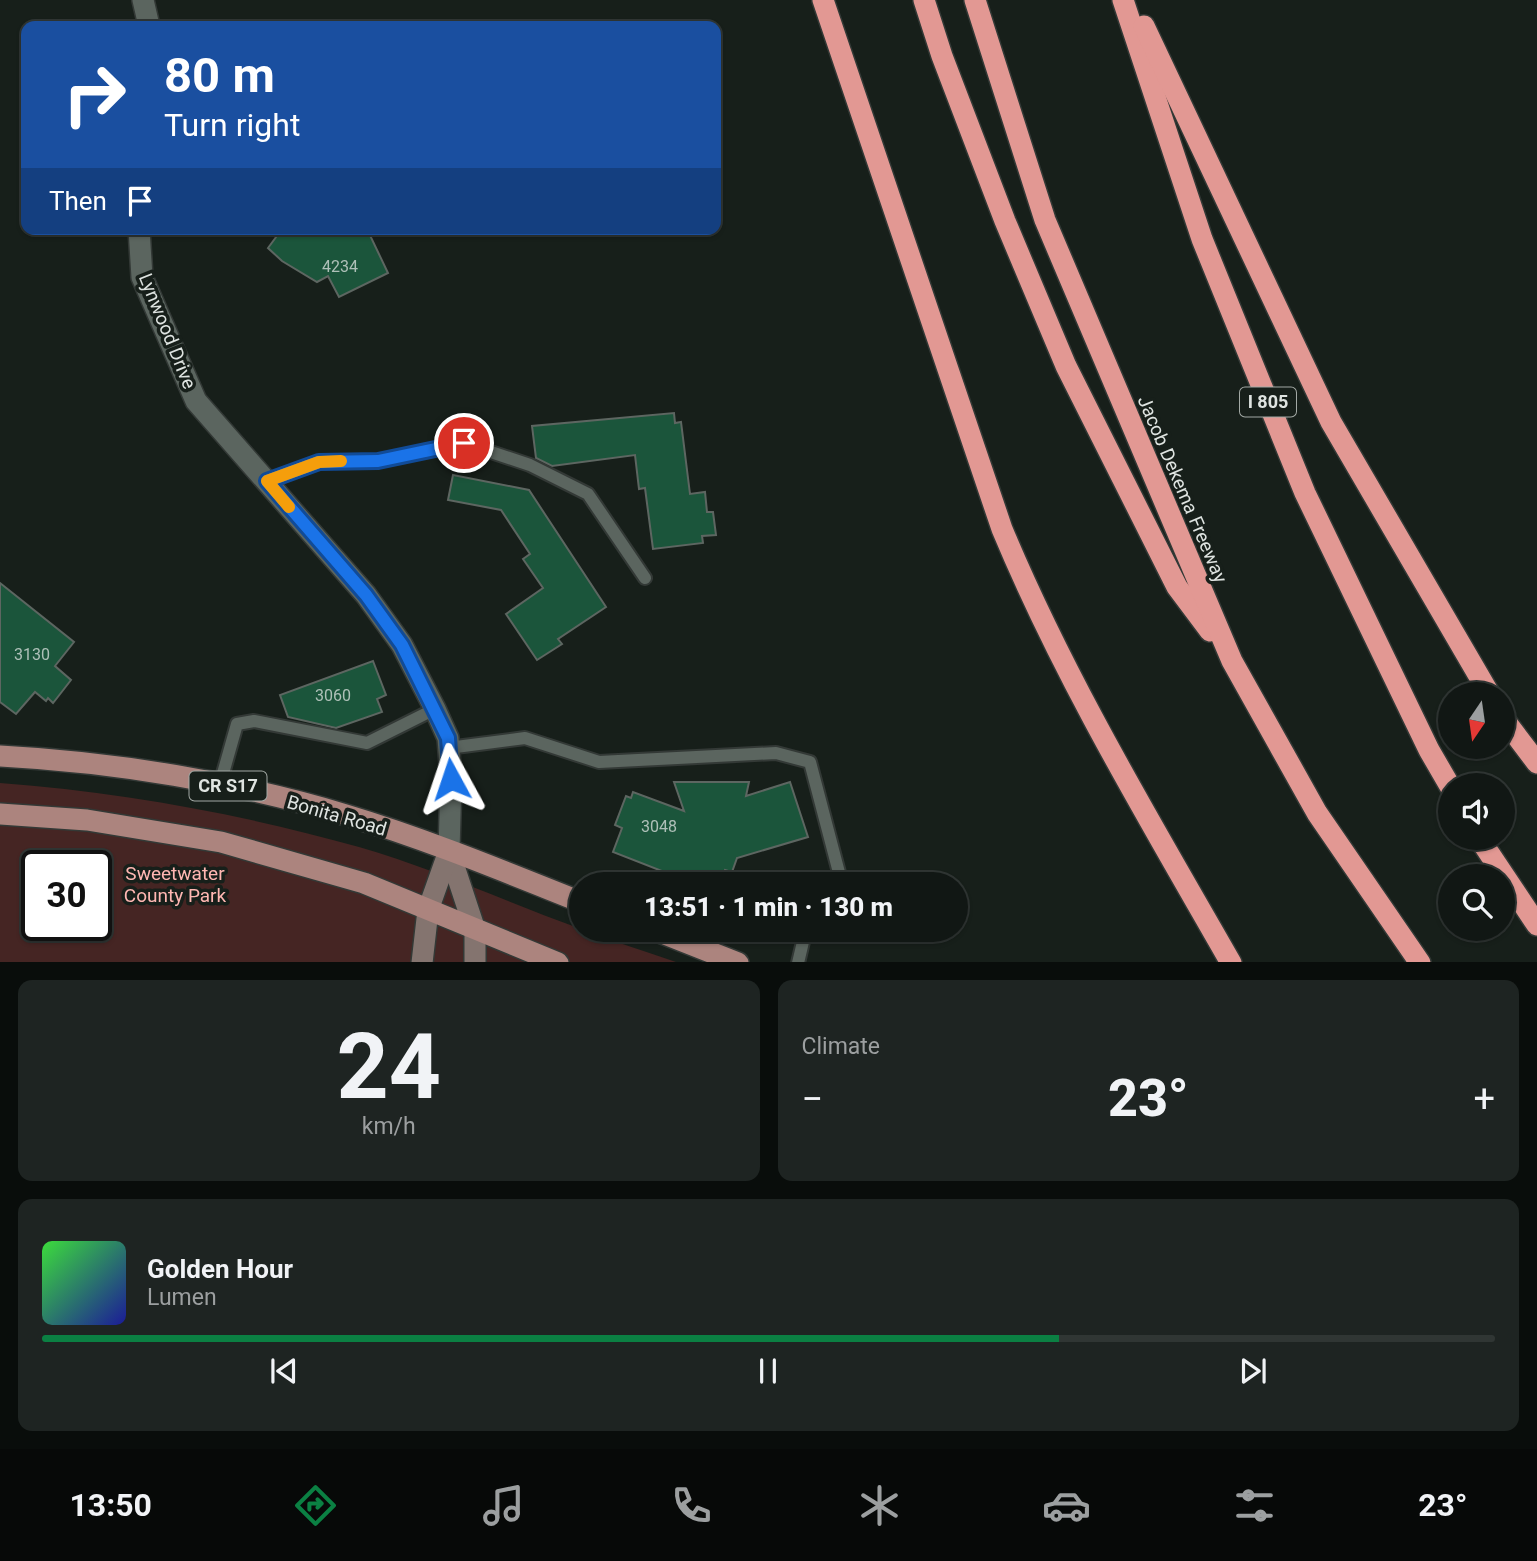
<!DOCTYPE html>
<html lang="en">
<head>
<meta charset="utf-8">
<style>
	:root { --surface:#111714; --page:#1e2422; --text:#f1f3f6; --muted:#9c9fa0; --line:#303634; --accent:#0b8043 }
	body { margin:0; font-family:Roboto,sans-serif; background:var(--page); color:var(--text); height:100vh; display:flex; flex-direction:column; font-size:26px; white-space:nowrap }
	* { box-sizing:border-box; margin:0 }
	p { font-size:23px; color:var(--muted) }
	.icon { flex:none; width:38px; height:38px; fill:none; stroke:currentColor; stroke-width:2; stroke-linecap:round; stroke-linejoin:round }
	.map { position:relative; height:962px; overflow:hidden }
	.side { display:flex; flex-direction:column; gap:18px; padding:18px; background:#090d0b; flex:1 }
	.side>* { flex:none }
	.hud { position:absolute; left:21px; top:21px; width:700px; height:214px; border-radius:14px; box-shadow:0 2px 5px #0004,0 0 0 2px var(--line); background:#1a4fa0; color:#fff; overflow:hidden }
	.needle { width:46px; rotate:193deg }
	.tools { position:absolute; left:1438px; top:682px; display:grid; gap:14px }
	.tools a { display:grid; place-items:center; width:77px; height:77px; border-radius:50%; background:var(--surface); box-shadow:0 2px 5px #0004,0 0 0 2px var(--line); font-size:35px }
	.speed { position:absolute; left:21px; top:850px; display:flex; gap:14px; font-size:35px; font-weight:700; text-align:center }
	.speed>* { display:grid; place-content:center; width:91px; height:91px; border-radius:50%; background:var(--surface); box-shadow:0 2px 5px #0004,0 0 0 2px var(--line); line-height:1 }
	.speed .limit { border:4px solid #111; border-radius:10px; background:#fff; color:#111 }
	.pin { position:absolute; display:grid; place-items:center; width:60px; height:60px; color:#fff; margin:-30px; border:4px solid #fff; border-radius:50%; box-shadow:0 2px 7px #0007 }
	.me { position:absolute; width:77px; margin:-38px; rotate:355deg; stroke-linejoin:round; filter:drop-shadow(0 0 5px #0008) }
	.turn { display:flex; align-items:center; gap:24px; height:147px; padding:0 28px; font-size:32px }
	.turn .icon { width:91px; height:91px; stroke-width:2.5 }
	.turn b { display:block; font-size:49px; line-height:60px }
	.then { display:flex; align-items:center; height:66px; padding:0 28px; background:#0003; gap:14px; font-size:26px }
	.big { font-size:52px; font-weight:800; line-height:1.1 }
	.side .tile { flex:1; display:flex; flex-direction:column; justify-content:center; gap:10px; min-width:0; padding:0 24px; border-radius:14px; background:var(--page) }
	.side .dial { align-items:center; gap:0 }
	.dial b { font-size:91px; line-height:1 }
	.song { display:flex; align-items:center; gap:21px }
	.cover { width:84px; height:84px; border-radius:10px; background:linear-gradient(135deg,hsl(120 70% 55%),hsl(240 70% 35%)) }
	.played { height:7px; border-radius:4px; background:linear-gradient(90deg,var(--accent) 70%,var(--line) 70%) }
	.keys { display:flex; justify-content:space-around; direction:ltr }
	.heat { display:flex; justify-content:space-between; align-items:center; font-size:38px; direction:ltr }
	.side .tiles { flex:1; display:grid; gap:18px; grid-template-columns:1fr 1fr }
	.tile:last-child { grid-column:span 2 }
	.trip { position:absolute; left:569px; top:872px; width:399px; height:70px; border-radius:35px; background:var(--surface); box-shadow:0 2px 5px #0004,0 0 0 2px var(--line); font-weight:800; line-height:70px; text-align:center }
	.tabs { display:flex; height:112px; justify-content:space-around; align-items:center; background:#070908; color:var(--muted) }
	.tabs .icon { width:49px; height:49px }
	.tabs .active { color:var(--accent) }
	.tabs b { font-size:32px; color:var(--text) }
	.map>svg:first-child { display:block }
	.green { fill:#452523; fill-rule:evenodd }
	.building { fill:#1b553b; stroke:#5d6661; stroke-width:2 }
	.lines { fill:none; stroke-linecap:round; stroke-linejoin:round }
	.lane-casing { stroke:#333936; stroke-width:16 }
	.street-casing { stroke:#333936; stroke-width:24 }
	.secondary-casing { stroke:#333936; stroke-width:24 }
	.primary-casing { stroke:#333936; stroke-width:24 }
	.highway-casing { stroke:#333936; stroke-width:24 }
	.lane { stroke:#5b655f; stroke-width:12 }
	.street { stroke:#5b655f; stroke-width:21 }
	.secondary { stroke:#84746f; stroke-width:21 }
	.primary { stroke:#ac847e; stroke-width:21 }
	.highway { stroke:#e29893; stroke-width:21 }
	.route-casing { stroke:#114b97; stroke-width:18 }
	.route { stroke:#1a73e8; stroke-width:12 }
	.slow { stroke:#f59e0b; stroke-width:12 }
	.labels { text-anchor:middle; stroke-width:7; stroke-linejoin:round; paint-order:stroke }
	.number-label { font-size:16px; fill:#aec0b8 }
	.shield { fill:#171f1a; stroke:#a3a9a5; stroke-width:2 }
	.shield-label { font-size:18px; font-weight:bold; fill:#dfe4e1 }
	.street-label { font-size:19px; fill:#dfe4e1; stroke:#171f1a }
	.park-label { font-size:19px; fill:#ffb7b2; stroke:#171f1a }
</style>
</head>
<body>
<div class="map">
<svg width="1537" height="963" viewBox="0 0 1537 963">
	<rect width="100%" height="100%" fill="#171f1a"/>
	<path class="green" d="M0,783C122,792 241,814 359,847C435,869 509,903 581,929C612,941 645,951 676,962H0ZM37,866H96V926H37Z"/>
	<g class="building">
		<polygon points="282,229 329,229 335,234 344,229 367,229 388,273 339,297 328,276 317,282 282,261 268,248"/>
		<polygon points="674,413 675,423 681,422 690,494 705,492 707,512 713,512 716,535 702,536 703,543 653,549 645,488 639,489 635,455 552,466 536,458 532,426"/>
		<polygon points="453,475 529,490 606,607 558,639 562,644 537,660 506,614 543,588 523,559 530,554 501,510 448,500"/>
		<polygon points="0,583 74,642 55,666 71,680 57,698 53,703 48,698 46,701 35,692 16,714 0,702"/>
		<polygon points="373,661 386,695 377,699 382,712 336,728 288,717 280,695"/>
		<polygon points="674,782 749,782 746,796 790,782 808,837 737,858 732,872 725,870 720,884 695,884 613,852 622,828 615,825 626,796 631,798 633,792 684,811"/>
	</g>
	<g class="lines">
		<defs>
			<g id="lane">
				<polyline points="267,481 319,462 378,461 464,443 530,465 588,494 645,578"/>
				<polyline points="448,748 525,738 599,762 776,753 810,762 842,884"/>
				<polyline points="220,784 237,724 254,721 367,743 435,709"/>
				<polyline points="798,963 806,929"/>
			</g>
			<g id="street">
				<polyline points="143,0 149,26"/>
				<polyline points="139,229 142,277 196,401 366,595 402,645 435,709 448,738 451,779 449,851"/>
			</g>
			<g id="secondary">
				<polyline points="449,851 475,930 475,963"/>
				<polyline points="422,963 428,910 449,851"/>
			</g>
			<g id="primary">
				<path d="M0,756C114,762 237,782 346,815C426,839 503,871 581,902"/>
				<polyline points="0,814 87,820 221,842 364,883 558,963"/>
				<polyline points="652,929 738,963"/>
			</g>
			<g id="highway">
				<path d="M823,0L1002,529C1065,680 1150,821 1231,963"/>
				<polyline points="924,0 942,56 1005,221 1066,366 1177,587 1210,631"/>
				<polyline points="975,0 1045,220 1232,661 1317,813 1420,963"/>
				<polyline points="1123,0 1202,239 1305,493 1429,750 1451,788"/>
				<polyline points="1144,26 1331,422 1490,695"/>
				<polyline points="1503,718 1537,763"/>
				<polyline points="1479,838 1537,925"/>
			</g>
		</defs>
		<use href="#lane" class="lane-casing"/>
		<use href="#street" class="street-casing"/>
		<use href="#secondary" class="secondary-casing"/>
		<use href="#primary" class="primary-casing"/>
		<use href="#highway" class="highway-casing"/>
		<use href="#lane" class="lane"/>
		<use href="#street" class="street"/>
		<use href="#secondary" class="secondary"/>
		<use href="#primary" class="primary"/>
		<use href="#highway" class="highway"/>
	</g>
	<g class="lines">
		<defs>
			<polyline id="route" points="451,779 448,738 402,645 366,595 267,481 319,462 378,461 464,443"/>
		</defs>
		<use href="#route" class="route-casing"/>
		<use href="#route" class="route"/>
		<polyline class="slow" points="289,507 267,481 319,462 341,461"/>
	</g>
	<g class="labels">
		<g class="number-label">
			<text x="340" y="272">4234</text>
			<text x="32" y="660">3130</text>
			<text x="333" y="701">3060</text>
			<text x="659" y="832">3048</text>
		</g>
		<g class="shield">
			<rect x="1240" y="387.5" width="56" height="29" rx="5"/>
			<rect x="189.5" y="771.5" width="77" height="29" rx="5"/>
		</g>
		<g class="shield-label">
			<text x="1268" y="408">I 805</text>
			<text x="228" y="792">CR S17</text>
		</g>
		<g class="street-label">
			<text transform="translate(168 331) rotate(68)" y="7">Lynwood Drive</text>
			<text transform="translate(1183 489) rotate(67)" y="7">Jacob Dekema Freeway</text>
			<text transform="translate(337 815) rotate(16)" y="7">Bonita Road</text>
		</g>
		<g class="park-label">
			<text x="175" y="880">Sweetwater<tspan x="175" dy="22">County Park</tspan></text>
		</g>
	</g>
</svg>
<div class="tools">
<a><svg class="needle" viewBox="-14 -14 28 28"><path d="M0-13l5 13h-10z" fill="#e53935"/><path d="M0 13l5-13h-10z" fill="#9c9fa0"/></svg></a>
<a><svg class="icon" aria-label="sound" viewBox="0 0 24 24"><path d="M4 9h4l5-4v14l-5-4H4zM17 9q2 3 0 6"/></svg></a>
<a><svg class="icon" aria-label="search" viewBox="0 0 24 24"><circle cx="10" cy="10" r="6"/><path d="M15 15l6 6"/></svg></a>
</div>
<div class="speed"><div class="limit">30</div></div>
<div class="pin" style="left:464px;top:443px;background:#d93025"><svg class="icon" aria-label="arrive" viewBox="0 0 24 24"><path d="M6 21V4h12l-3 4 3 4H6"/></svg></div>
<svg class="me" style="left:451px;top:779px" viewBox="-20 -20 40 40"><path d="M0-17L14 15 0 8-14 15z" fill="#1a73e8" stroke="#fff" stroke-width="4"/></svg>
<div class="trip">13:51 · 1 min · 130 m</div>
<div class="hud">
<div class="turn"><svg class="icon" aria-label="right" viewBox="0 0 24 24"><path d="M7 20v-9h11M14 6l5 5-5 5"/></svg><div><b>80 m</b>Turn right</div></div>
<div class="then">Then<svg class="icon" aria-label="arrive" viewBox="0 0 24 24"><path d="M6 21V4h12l-3 4 3 4H6"/></svg></div>
</div>
</div>
<section class="side">
<div class="tiles">
<div class="tile dial"><b>24</b><p>km/h</p></div>
<div class="tile"><p>Climate</p>
<div class="heat"><a>−</a><b class="big">23°</b><a>+</a></div>
</div>
<div class="tile">
<div class="song"><i class="cover"></i><div><b>Golden Hour</b><p>Lumen</p></div></div>
<div class="played"></div>
<div class="keys"><svg class="icon" aria-label="previous" viewBox="0 0 24 24"><path d="M18 5L8 12l10 7zM5 5v14"/></svg><svg class="icon" aria-label="pause" viewBox="0 0 24 24"><path d="M8 5v14M16 5v14"/></svg><svg class="icon" aria-label="next" viewBox="0 0 24 24"><path d="M6 5l10 7-10 7zM19 5v14"/></svg></div>
</div>
</div>
</section>
<nav class="tabs">
<b>13:50</b>
<svg class="icon active" aria-label="directions" viewBox="0 0 24 24"><path d="M12 3l9 9-9 9-9-9zM9 14v-3h6M13 9l2 2-2 2"/></svg>
<svg class="icon" aria-label="music" viewBox="0 0 24 24"><path d="M9 18V5l10-2v13"/><circle cx="6" cy="18" r="3"/><circle cx="16" cy="16" r="3"/></svg>
<svg class="icon" aria-label="phone" viewBox="0 0 24 24"><path d="M5 4h4l2 5-3 2q2 4 5 5l2-3 5 2v4C11 20 4 13 5 4z"/></svg>
<svg class="icon" aria-label="climate" viewBox="0 0 24 24"><path d="M12 3v18M4 7l16 10M4 17L20 7"/></svg>
<svg class="icon" aria-label="car" viewBox="0 0 24 24"><path d="M5 17H2v-5l4-1 3-4h7l3 4 3 1v5h-3M9 17h6M6 11h13"/><circle cx="7" cy="17" r="2"/><circle cx="17" cy="17" r="2"/></svg>
<svg class="icon" aria-label="filters" viewBox="0 0 24 24"><path d="M4 7h16M4 17h16"/><circle cx="9" cy="7" r="2"/><circle cx="15" cy="17" r="2"/></svg>
<b>23°</b>
</nav>
</body>
</html>
